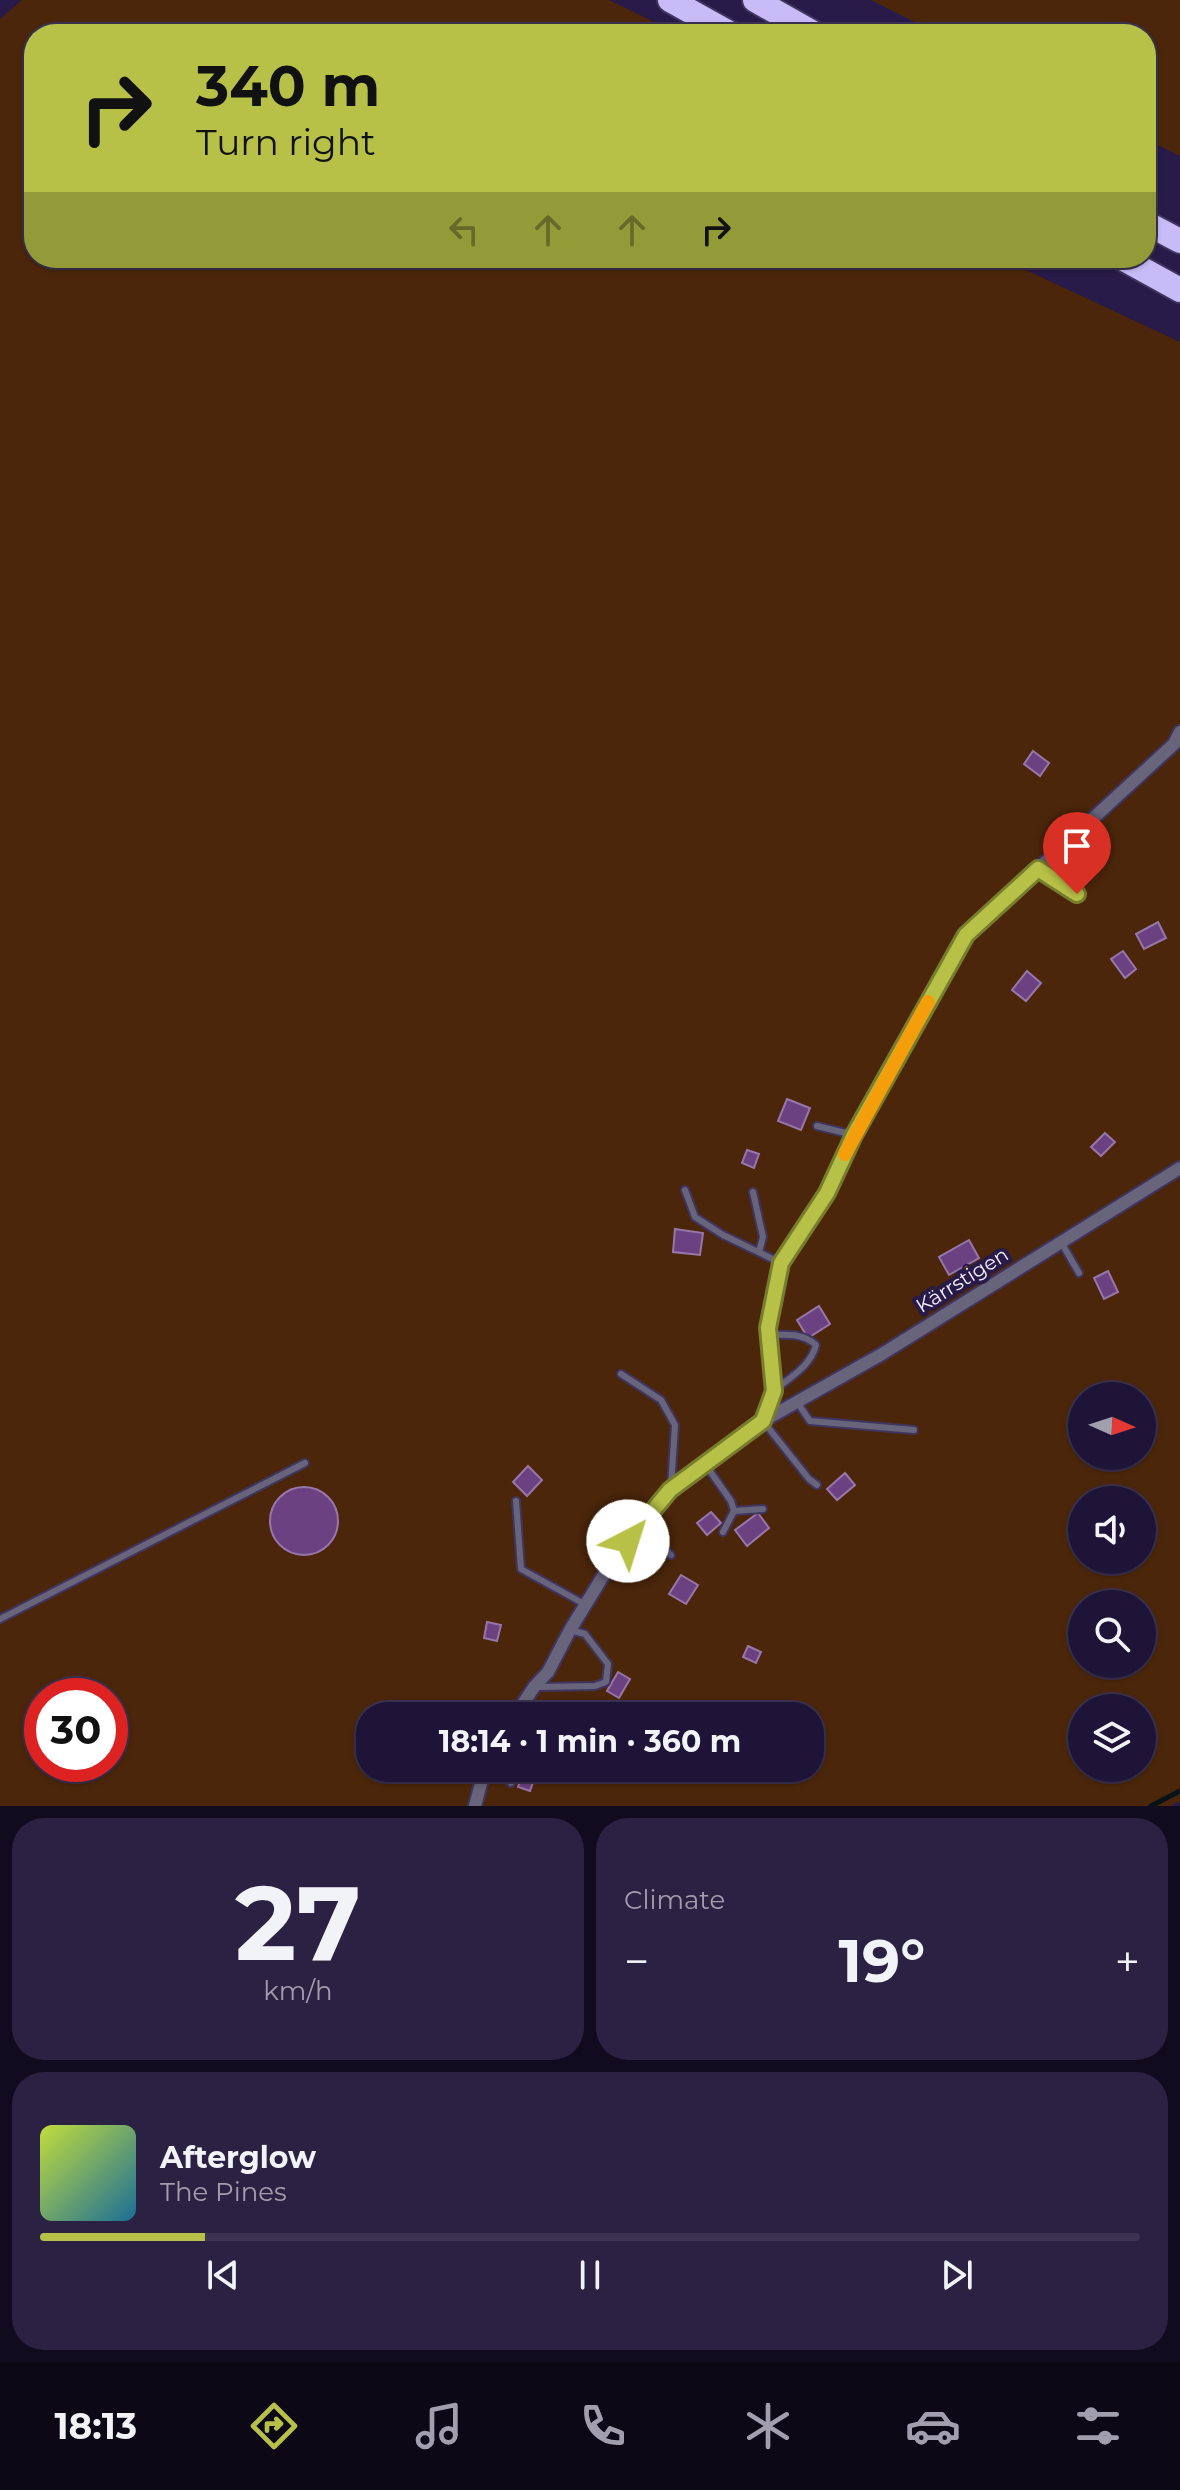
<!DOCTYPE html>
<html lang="en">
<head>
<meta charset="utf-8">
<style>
	:root { --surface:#1e1437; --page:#2b2142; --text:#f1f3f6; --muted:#a19ead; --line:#3c3352; --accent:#b8c147 }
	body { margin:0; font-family:Montserrat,sans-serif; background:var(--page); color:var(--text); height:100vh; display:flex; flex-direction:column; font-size:30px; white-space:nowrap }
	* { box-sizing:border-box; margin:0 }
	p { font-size:26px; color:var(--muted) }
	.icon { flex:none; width:44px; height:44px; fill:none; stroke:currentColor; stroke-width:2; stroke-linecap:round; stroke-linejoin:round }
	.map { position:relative; height:1806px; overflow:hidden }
	.side { display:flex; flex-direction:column; gap:12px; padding:12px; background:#100b1e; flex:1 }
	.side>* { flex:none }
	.hud { position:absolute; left:24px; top:24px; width:1132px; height:244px; border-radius:32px; box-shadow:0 2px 6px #0004,0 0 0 2px var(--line); background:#b8c147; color:#111; overflow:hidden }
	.needle { width:52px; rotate:93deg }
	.buttons { position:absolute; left:1068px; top:1382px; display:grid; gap:16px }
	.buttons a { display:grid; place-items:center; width:88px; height:88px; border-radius:50%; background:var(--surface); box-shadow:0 2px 6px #0004,0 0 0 2px var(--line); font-size:40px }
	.speed { position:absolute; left:24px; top:1678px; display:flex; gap:16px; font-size:40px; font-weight:700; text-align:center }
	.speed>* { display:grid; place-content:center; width:104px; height:104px; border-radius:50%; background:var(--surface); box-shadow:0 2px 6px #0004,0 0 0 2px var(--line); line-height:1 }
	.speed .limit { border:12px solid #d22; background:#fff; color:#111 }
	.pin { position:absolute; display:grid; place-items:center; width:68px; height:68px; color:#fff; margin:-82px -34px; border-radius:50% 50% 50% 0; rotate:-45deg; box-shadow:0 0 8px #0007 }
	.pin .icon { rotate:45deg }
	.me { position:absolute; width:88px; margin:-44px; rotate:40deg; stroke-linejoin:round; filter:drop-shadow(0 0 6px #0008) }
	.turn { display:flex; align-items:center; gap:28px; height:168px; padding:0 40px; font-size:36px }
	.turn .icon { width:104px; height:104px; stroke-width:2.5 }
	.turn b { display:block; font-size:56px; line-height:68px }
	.lanes { display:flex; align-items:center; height:76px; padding:0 40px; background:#0003; justify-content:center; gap:40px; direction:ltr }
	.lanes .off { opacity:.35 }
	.big { font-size:60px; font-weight:700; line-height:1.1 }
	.side .tile { flex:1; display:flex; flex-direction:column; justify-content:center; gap:12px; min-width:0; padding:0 28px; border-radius:32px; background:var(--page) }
	.side .dial { align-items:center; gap:0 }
	.dial b { font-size:104px; line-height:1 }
	.song { display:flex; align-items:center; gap:24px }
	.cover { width:96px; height:96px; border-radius:12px; background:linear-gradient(135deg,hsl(70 70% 55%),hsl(200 70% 35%)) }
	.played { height:8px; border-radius:4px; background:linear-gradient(90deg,var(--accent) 15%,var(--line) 15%) }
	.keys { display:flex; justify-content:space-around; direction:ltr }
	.heat { display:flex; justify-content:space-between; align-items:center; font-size:44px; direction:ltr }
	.side .tiles { flex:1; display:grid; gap:12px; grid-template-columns:1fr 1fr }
	.tile:last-child { grid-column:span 2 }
	.trip { position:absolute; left:356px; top:1702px; width:468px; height:80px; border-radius:32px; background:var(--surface); box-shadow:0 2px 6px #0004,0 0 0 2px var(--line); font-weight:700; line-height:80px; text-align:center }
	.menu { display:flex; height:128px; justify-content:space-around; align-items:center; background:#0c0816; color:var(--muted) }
	.menu .icon { width:56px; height:56px }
	.menu .selected { color:var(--accent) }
	.menu b { font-size:36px; color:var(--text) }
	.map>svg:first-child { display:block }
	.green { fill:#4b260a; fill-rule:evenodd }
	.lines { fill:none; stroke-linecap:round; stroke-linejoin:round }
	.stream { stroke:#071319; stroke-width:5 }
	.building { fill:#6c4181; stroke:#9777a9; stroke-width:2 }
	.service-casing { stroke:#40355f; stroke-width:10 }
	.minor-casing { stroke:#40355f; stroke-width:16 }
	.motorway-casing { stroke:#40355f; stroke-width:28 }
	.service { stroke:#68647c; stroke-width:6 }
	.minor { stroke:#68647c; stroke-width:12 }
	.motorway { stroke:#c7bcf7; stroke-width:24 }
	.route-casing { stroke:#787d2e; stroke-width:20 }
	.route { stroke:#b8c147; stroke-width:14 }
	.slow { stroke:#f59e0b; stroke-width:14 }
	.labels { text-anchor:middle; stroke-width:8; stroke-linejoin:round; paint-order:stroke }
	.street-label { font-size:20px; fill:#f4f2fe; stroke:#281b49 }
</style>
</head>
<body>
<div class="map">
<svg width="1180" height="1806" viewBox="0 0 1180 1806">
	<rect width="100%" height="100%" fill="#281b49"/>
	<g class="green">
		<path d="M22,0H609L679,34H34V258H1010L1026,270L1180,342V1801L1171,1806H0V19ZM1082,1396H1142V1456H1082ZM1082,1500H1142V1560H1082ZM1082,1604H1142V1664H1082ZM42,1696H110V1764H42ZM1082,1708H1142V1768H1082ZM370,1716H810V1768H370Z"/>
		<polygon points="871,0 1180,0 1180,156 1146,139 1146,34 938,34"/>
	</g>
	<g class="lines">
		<polyline class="stream" points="1151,1806 1180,1791"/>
	</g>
	<g class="building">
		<polygon points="1033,751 1049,763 1040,776 1024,764"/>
		<polygon points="1158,922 1166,938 1144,949 1136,934"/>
		<polygon points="1123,951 1136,969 1125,978 1111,959"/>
		<polygon points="1027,971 1041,983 1026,1001 1012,990"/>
		<polygon points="787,1099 810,1108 801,1130 778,1121"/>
		<polygon points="1105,1133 1115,1142 1101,1156 1091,1147"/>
		<polygon points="747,1150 759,1154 754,1168 742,1163"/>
		<polygon points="675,1229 703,1233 700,1255 673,1252"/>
		<polygon points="969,1240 979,1258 949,1275 939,1257"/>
		<polygon points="1108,1271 1118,1292 1104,1299 1094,1278"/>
		<polygon points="819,1306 830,1324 808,1338 797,1320"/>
		<polygon points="528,1466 542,1480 527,1496 513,1482"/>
		<polygon points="845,1473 855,1485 837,1500 827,1489"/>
		<circle cx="304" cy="1521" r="34"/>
		<polygon points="711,1512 721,1523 707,1535 697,1523"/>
		<polygon points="758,1513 769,1528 747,1546 735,1530"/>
		<polygon points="681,1575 698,1585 686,1604 669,1594"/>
		<polygon points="487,1622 501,1625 497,1641 484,1638"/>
		<polygon points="748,1646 761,1652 756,1663 743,1657"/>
		<polygon points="618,1672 630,1679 619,1698 607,1691"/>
		<polygon points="525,1768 537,1771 530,1791 518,1787"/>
	</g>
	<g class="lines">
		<defs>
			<g id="service">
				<polyline points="1038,869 1077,894"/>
				<polyline points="817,1126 854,1135"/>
				<polyline points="685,1190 695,1217 723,1235 781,1263"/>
				<polyline points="753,1192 763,1237 759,1252"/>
				<polyline points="1061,1242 1079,1273"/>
				<polyline points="977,1267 987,1289"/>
				<path d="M767,1335C785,1335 802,1332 816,1345C811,1366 790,1377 774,1391"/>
				<polyline points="621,1374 661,1400 675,1425 671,1487"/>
				<polyline points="797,1402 810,1421 914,1430"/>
				<polyline points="763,1421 809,1479 817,1485"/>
				<polyline points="705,1464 731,1501 734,1511 723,1532"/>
				<polyline points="516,1501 521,1569 586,1605"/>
				<polyline points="734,1511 763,1509"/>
				<polyline points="639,1527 671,1555"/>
				<polyline points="0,1619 305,1463"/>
				<polyline points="538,1687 595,1686 606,1682 608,1664 585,1634 570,1630"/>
				<polyline points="495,1768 511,1783"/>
			</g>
			<g id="minor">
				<polyline points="763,1421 774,1391 768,1328 781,1263 827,1193 854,1135 966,935 1174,744 1180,732"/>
				<polyline points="515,1716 534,1687 548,1672 570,1630 616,1555 670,1490 763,1421 882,1354 1180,1168"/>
				<polyline points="475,1806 485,1768"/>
			</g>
			<g id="motorway">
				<polyline points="670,0 731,34"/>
				<polyline points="755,0 815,34"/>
				<polyline points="1146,223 1180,241"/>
				<polyline points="1122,258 1180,290"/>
			</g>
		</defs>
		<use href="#service" class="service-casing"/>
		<use href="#minor" class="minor-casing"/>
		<use href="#motorway" class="motorway-casing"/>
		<use href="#service" class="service"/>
		<use href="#minor" class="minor"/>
		<use href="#motorway" class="motorway"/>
	</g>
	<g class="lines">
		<defs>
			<polyline id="route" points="628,1541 670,1490 763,1421 774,1391 768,1328 781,1263 827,1193 854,1135 966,935 1038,869 1077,894"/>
		</defs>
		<use href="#route" class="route-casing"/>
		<use href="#route" class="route"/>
		<polyline class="slow" points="845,1154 928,1002"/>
	</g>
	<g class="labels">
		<g class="street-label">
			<text transform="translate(962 1280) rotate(-32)" y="7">Kärrstigen</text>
		</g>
	</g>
</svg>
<div class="buttons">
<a><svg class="needle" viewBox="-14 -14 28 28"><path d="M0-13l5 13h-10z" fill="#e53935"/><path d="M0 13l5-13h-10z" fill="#a19ead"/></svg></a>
<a><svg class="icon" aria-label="sound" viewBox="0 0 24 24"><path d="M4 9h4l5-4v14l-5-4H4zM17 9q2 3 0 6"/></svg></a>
<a><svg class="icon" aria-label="search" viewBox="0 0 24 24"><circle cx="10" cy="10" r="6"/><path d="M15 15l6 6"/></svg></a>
<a><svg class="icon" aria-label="layers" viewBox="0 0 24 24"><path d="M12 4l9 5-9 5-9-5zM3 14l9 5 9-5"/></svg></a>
</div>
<div class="speed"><div class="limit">30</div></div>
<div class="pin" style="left:1077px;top:894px;background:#d93025"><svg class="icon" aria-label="arrive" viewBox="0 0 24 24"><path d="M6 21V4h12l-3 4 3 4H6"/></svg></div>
<svg class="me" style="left:628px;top:1541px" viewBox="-20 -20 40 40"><circle r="19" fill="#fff"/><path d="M0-13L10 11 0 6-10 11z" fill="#b8c147"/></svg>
<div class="trip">18:14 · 1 min · 360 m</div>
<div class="hud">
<div class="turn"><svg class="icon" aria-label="right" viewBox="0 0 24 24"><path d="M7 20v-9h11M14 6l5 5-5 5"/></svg><div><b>340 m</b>Turn right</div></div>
<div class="lanes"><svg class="icon off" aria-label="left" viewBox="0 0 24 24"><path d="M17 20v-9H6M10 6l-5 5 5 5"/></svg><svg class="icon off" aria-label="ahead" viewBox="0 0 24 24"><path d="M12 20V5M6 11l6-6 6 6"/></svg><svg class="icon off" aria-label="ahead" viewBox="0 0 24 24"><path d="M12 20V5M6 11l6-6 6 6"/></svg><svg class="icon" aria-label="right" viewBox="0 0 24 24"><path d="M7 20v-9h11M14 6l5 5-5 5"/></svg></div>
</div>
</div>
<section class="side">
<div class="tiles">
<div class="tile dial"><b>27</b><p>km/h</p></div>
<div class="tile"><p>Climate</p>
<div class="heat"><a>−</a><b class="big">19°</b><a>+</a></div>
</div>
<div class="tile">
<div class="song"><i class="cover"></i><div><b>Afterglow</b><p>The Pines</p></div></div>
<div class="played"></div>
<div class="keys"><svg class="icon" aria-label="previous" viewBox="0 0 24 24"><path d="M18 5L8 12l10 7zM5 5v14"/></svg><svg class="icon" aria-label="pause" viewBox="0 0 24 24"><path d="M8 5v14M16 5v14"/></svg><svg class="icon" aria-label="next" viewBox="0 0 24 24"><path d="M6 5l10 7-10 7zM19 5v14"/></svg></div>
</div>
</div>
</section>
<nav class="menu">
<b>18:13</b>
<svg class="icon selected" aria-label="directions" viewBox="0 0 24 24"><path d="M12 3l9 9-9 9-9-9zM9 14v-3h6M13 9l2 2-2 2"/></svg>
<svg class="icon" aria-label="music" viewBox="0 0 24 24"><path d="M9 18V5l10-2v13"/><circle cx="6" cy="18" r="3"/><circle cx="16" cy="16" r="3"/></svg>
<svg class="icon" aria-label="phone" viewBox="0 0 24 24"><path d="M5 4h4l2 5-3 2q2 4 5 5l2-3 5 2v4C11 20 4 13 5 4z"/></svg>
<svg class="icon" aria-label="climate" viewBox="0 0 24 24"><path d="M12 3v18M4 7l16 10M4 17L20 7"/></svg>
<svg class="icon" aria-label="car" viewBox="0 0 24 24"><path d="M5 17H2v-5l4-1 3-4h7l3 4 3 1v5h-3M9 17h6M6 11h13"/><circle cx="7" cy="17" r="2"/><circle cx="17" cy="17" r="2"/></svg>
<svg class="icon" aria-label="filters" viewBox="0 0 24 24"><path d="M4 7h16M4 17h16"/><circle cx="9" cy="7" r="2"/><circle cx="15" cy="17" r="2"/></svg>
</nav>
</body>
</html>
